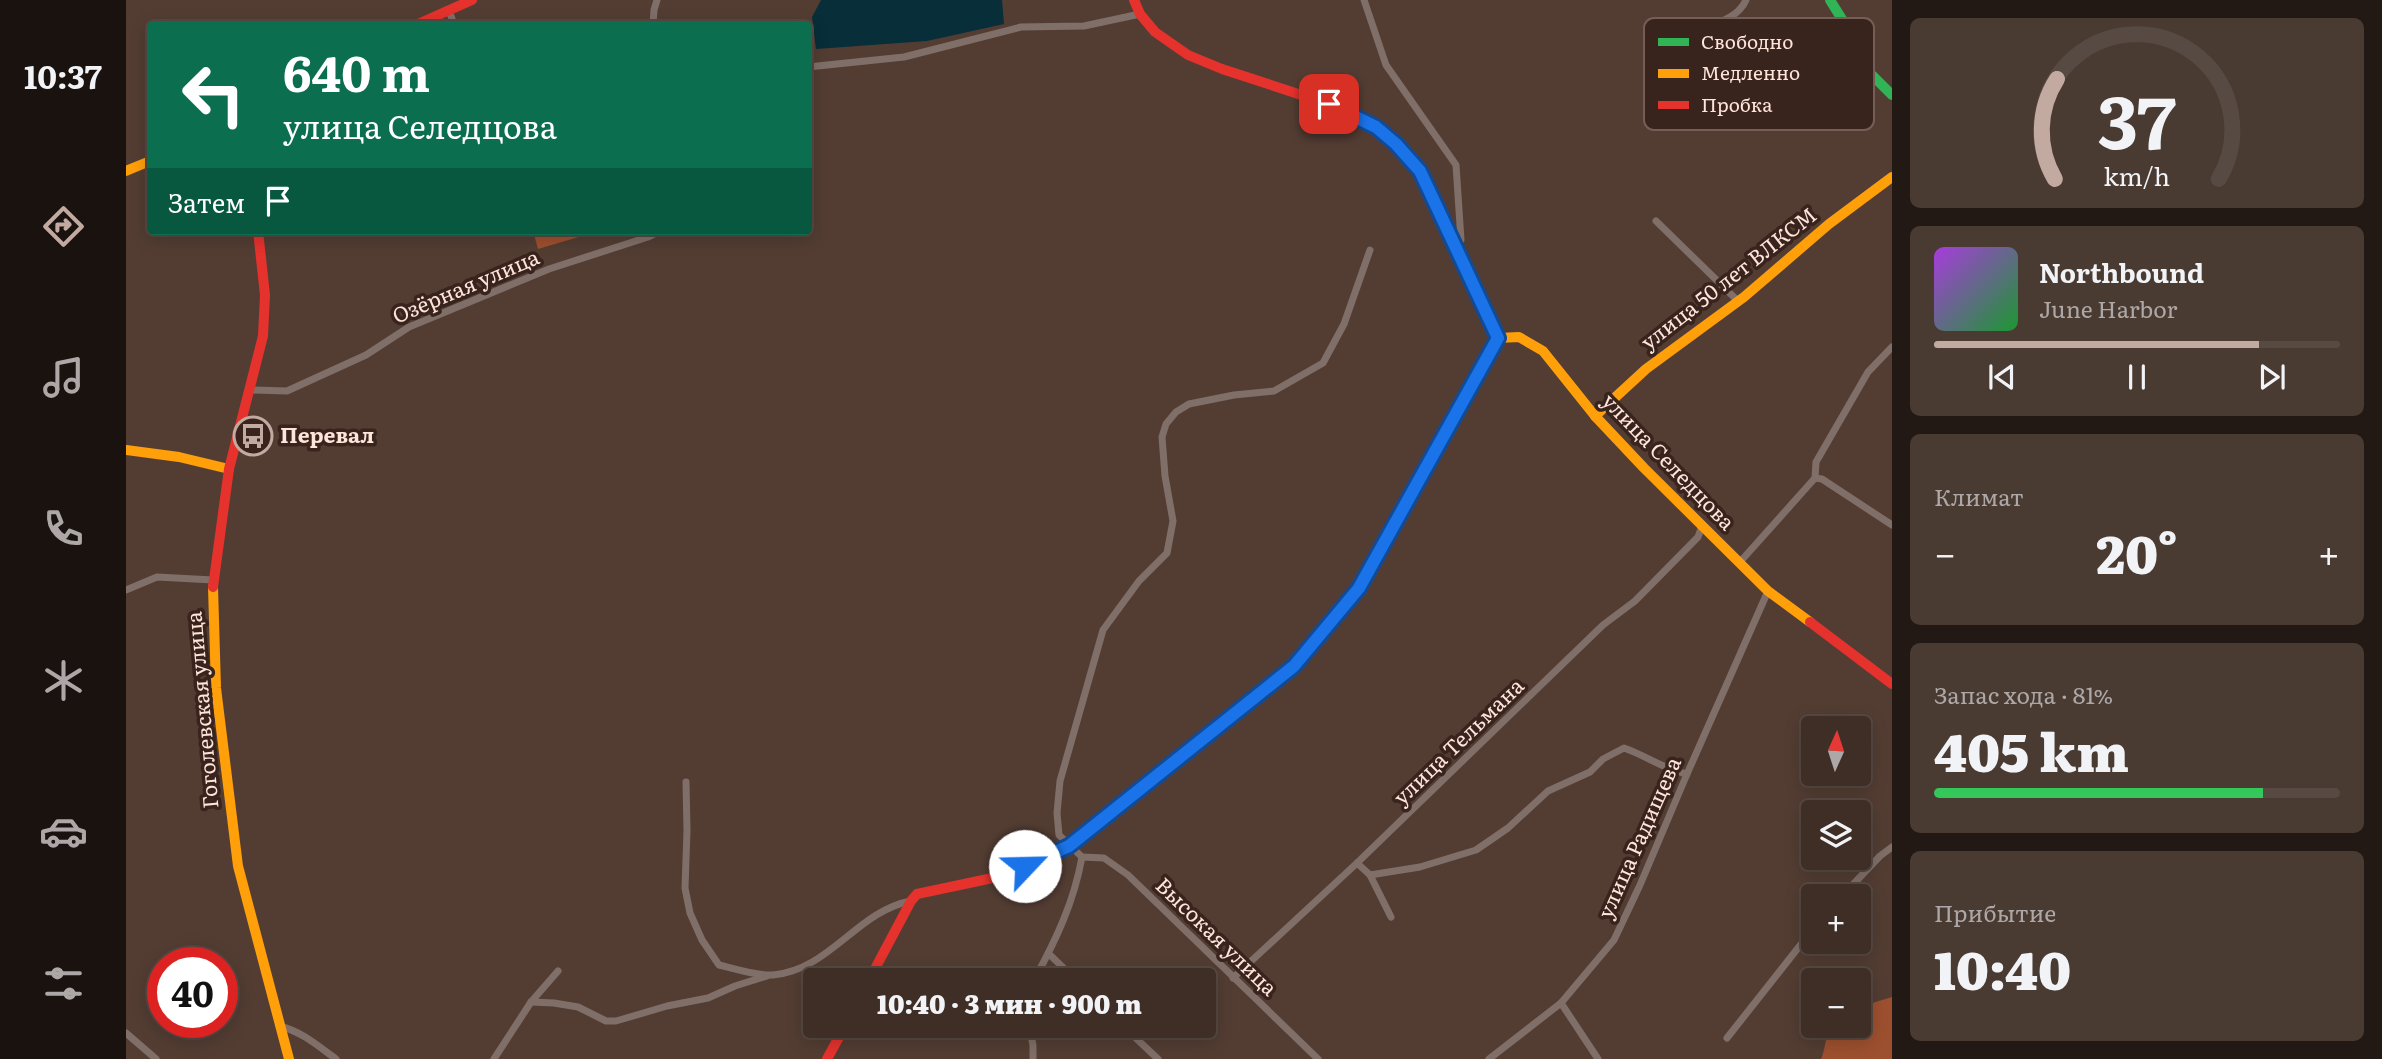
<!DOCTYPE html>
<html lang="ru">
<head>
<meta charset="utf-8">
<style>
	:root { --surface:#3e2e26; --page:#493a32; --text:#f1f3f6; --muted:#ada8a7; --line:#574a43; --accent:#c3aaa0 }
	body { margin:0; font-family:Literata,serif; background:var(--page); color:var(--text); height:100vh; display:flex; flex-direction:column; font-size:26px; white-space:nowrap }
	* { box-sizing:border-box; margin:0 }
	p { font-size:23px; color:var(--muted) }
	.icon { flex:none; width:38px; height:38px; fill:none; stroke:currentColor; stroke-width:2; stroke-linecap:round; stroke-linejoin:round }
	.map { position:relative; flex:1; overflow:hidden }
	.panel { display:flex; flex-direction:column; gap:18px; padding:18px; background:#221915; width:490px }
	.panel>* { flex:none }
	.guide { position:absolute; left:21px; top:21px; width:665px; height:214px; border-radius:7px; box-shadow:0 4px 18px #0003,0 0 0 2px var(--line); background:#0b6e4f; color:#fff; overflow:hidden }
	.needle { width:46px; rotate:3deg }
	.buttons { position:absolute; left:1675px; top:716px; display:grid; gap:14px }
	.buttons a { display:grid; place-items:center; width:70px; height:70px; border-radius:7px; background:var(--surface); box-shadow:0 4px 18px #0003,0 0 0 2px var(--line); font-size:35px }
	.speed { position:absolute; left:21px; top:947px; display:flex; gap:14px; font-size:35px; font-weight:700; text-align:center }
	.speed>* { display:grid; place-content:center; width:91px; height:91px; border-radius:50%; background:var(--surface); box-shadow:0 4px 18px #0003,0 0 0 2px var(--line); line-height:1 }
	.speed .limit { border:10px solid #d22; background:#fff; color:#111 }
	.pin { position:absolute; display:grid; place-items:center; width:60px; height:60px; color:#fff; margin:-30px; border-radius:14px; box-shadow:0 4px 10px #0006 }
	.me { position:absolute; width:77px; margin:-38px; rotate:66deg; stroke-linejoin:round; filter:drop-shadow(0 0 5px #0008) }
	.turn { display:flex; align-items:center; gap:24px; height:147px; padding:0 21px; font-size:32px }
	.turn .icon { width:91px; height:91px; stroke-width:2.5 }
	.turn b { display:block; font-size:49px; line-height:60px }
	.then { display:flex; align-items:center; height:66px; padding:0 21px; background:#0003; gap:14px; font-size:26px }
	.big { font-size:52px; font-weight:800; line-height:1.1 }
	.panel .tile { flex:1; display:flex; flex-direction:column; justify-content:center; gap:10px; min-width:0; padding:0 24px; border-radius:10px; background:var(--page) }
	.panel .dial { align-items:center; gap:0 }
	.dial svg { height:182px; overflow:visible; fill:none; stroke:var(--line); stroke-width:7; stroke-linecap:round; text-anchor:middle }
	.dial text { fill:var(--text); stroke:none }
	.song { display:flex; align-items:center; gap:21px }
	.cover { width:84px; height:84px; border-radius:10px; background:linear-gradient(135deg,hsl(280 70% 55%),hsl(130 70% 35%)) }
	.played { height:7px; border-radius:4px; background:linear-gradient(90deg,var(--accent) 80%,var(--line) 80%) }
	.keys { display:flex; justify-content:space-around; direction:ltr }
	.heat { display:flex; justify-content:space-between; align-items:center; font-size:38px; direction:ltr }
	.charge { height:10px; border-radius:5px; background:linear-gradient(90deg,#34c759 81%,var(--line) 0) }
	.trip { position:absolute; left:677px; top:968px; width:413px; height:70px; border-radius:7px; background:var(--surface); box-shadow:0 4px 18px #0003,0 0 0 2px var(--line); font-weight:800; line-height:70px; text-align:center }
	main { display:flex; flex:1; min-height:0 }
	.tab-bar { display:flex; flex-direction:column; width:126px; justify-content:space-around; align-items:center; background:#19120f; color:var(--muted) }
	.tab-bar .icon { width:49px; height:49px }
	.tab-bar .selected { color:var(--accent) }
	.tab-bar b { font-size:32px; color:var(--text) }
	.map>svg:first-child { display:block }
	.green { fill:#9d502f }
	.water { fill:#072e39 }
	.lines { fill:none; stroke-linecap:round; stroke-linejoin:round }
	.street { stroke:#806f69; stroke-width:7 }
	.fast { stroke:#30b455; stroke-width:10 }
	.slow { stroke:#ff9f0a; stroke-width:10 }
	.jam { stroke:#e5322d; stroke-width:10 }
	.route-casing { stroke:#114b97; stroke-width:18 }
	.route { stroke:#1a73e8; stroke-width:12 }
	.labels { text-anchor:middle; stroke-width:7; stroke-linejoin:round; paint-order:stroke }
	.street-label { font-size:21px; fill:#ffe4da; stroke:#38241d }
	.poi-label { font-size:21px; font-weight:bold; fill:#ffe4da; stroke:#38241d; text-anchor:start }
	.key { fill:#38241d; stroke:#745e56; stroke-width:2 }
	.key-label { font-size:19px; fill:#ffe4da }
</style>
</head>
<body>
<main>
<nav class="tab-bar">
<b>10:37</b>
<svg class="icon selected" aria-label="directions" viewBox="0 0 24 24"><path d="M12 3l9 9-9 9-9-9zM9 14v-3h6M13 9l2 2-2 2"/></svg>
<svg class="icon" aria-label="music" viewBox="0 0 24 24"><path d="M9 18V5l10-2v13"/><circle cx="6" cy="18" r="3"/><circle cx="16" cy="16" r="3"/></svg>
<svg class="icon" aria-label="phone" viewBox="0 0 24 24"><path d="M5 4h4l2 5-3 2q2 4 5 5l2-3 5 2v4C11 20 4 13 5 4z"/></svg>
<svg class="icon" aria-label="climate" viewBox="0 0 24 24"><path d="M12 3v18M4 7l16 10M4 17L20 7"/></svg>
<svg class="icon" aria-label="car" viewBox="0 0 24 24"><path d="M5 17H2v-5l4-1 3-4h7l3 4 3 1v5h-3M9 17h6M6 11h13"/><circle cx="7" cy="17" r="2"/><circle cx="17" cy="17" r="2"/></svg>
<svg class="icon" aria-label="filters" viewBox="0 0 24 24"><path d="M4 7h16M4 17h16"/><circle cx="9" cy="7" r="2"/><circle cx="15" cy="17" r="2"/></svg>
</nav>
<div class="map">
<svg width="1766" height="1059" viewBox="0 0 1766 1059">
	<rect width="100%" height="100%" fill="#533d33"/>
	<g class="green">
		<polygon points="407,231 473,231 412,249"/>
		<path d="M1766,997V1059H1695C1700,1048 1699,1035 1705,1026H1732L1733,1007Z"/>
	</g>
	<polygon class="water" points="695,0 876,0 878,24 801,41 690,49 686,17"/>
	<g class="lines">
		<g class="street">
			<polyline points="1238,0 1260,65 1330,165 1335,240 1329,245"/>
			<polyline points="323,11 328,24"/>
			<polyline points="527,24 528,10 531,0"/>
			<polyline points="682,67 778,57 895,27 958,26 1014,14"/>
			<path d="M1556,76L1579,28C1595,22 1613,16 1620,0"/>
			<polyline points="1530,221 1612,301"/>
			<polyline points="124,390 161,391 240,355 283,327 423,269 522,237 534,231"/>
			<polyline points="1689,478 1690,462 1742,372 1766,347"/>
			<polyline points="1689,478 1696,479 1766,525"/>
			<polyline points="1614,562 1689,478"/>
			<polyline points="0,590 31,577 87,580"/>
			<path d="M560,782L561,831L559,888L564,913L576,940L593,965C610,969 630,976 647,975C704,970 731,911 785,901"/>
			<polyline points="943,846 1168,666 1233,588 1372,338"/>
			<polyline points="956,857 978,858 1002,875 1192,1059"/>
			<polyline points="1231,863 1244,875 1265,917"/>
			<path d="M1244,875L1294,867L1350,850L1382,828L1422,791L1464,772L1477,759L1498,748C1521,756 1537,769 1561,774"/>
			<polyline points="1716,896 1754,856 1766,847"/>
			<polyline points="923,954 950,980"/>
			<polyline points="1107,978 1231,863 1477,625 1509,601 1572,537 1576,526"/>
			<path d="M908,980C930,940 948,902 956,857L933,835L931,813L934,781L977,630L1013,581L1041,553L1047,521L1039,476L1036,437L1040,424L1050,412L1063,404L1108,395L1148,391L1197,363L1218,324L1244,250"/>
			<polyline points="405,1002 428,1003 452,1007 480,1021 490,1021 541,1006 582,998 609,986 641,976"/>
			<polyline points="1435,1003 1472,1059"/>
			<path d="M153,1026C175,1031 192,1046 210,1059"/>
			<polyline points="903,1026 907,1045 907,1059"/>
			<polyline points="997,1026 1032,1059"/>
			<polyline points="0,1033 30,1059"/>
			<polyline points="1601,1038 1687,929"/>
			<polyline points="368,1059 405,1002 432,971"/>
			<polyline points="1363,1059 1435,1003 1488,940 1514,885 1561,774 1642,591"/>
		</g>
		<polyline class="fast" points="1704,0 1724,32 1742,71 1766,95"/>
		<g class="slow">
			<polyline points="0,171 24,161"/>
			<polyline points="1346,281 1372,338 1393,337 1417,351 1469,416 1518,468 1642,591 1684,622"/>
			<polyline points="1469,416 1520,369 1618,297 1703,224 1766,177"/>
			<polyline points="0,450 53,457 103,469"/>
			<polyline points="87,587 90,688 112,866 163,1059"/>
		</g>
		<g class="jam">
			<polyline points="1008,0 1014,14 1029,32 1062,55 1096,69 1203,104 1250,126 1270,144 1294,171 1346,281"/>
			<polyline points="292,24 346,0"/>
			<polyline points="87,587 103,469 137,336 139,295 132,231"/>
			<polyline points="1684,622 1766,684"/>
			<polyline points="743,980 785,901 791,894 876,876 943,846"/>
			<polyline points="701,1059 719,1026"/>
		</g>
	</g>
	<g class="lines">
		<defs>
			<polyline id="route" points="899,866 943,846 1168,666 1233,588 1372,338 1294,171 1270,144 1250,127 1203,104"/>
		</defs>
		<use href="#route" class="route-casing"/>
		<use href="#route" class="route"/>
	</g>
	<defs>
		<symbol id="bus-ring" viewBox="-11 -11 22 22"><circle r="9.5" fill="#38241d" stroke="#c3aaa0" stroke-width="1.5"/><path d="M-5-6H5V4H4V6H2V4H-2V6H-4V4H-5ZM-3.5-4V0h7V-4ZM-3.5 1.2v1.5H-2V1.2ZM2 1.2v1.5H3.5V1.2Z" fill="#c3aaa0"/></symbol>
	</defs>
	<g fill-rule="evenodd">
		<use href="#bus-ring" x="105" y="414" width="44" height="44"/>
	</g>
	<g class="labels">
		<g class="street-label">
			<text transform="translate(1603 279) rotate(-38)" y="7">улица 50 лет ВЛКСМ</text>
			<text transform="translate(340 287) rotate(-23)" y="7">Озёрная улица</text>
			<text transform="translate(1542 462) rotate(46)" y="7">улица Селедцова</text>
			<text transform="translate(77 710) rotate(-95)" y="7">Гоголевская улица</text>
			<text transform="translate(1333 742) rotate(-44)" y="7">улица Тельмана</text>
			<text transform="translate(1514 838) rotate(-66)" y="7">улица Радищева</text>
			<text transform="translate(1090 937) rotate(44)" y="7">Высокая улица</text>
		</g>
		<g class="poi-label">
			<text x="154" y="443">Перевал</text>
		</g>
	</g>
	<rect x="1518" y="18" width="230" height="112" rx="10" class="key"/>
	<rect x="1532" y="38" width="31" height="8" fill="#30b455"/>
	<rect x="1532" y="69" width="31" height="9" fill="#ff9f0a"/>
	<rect x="1532" y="101" width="31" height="8" fill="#e5322d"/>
	<g class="key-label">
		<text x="1575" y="49">Свободно</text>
		<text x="1575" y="80">Медленно</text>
		<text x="1575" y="112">Пробка</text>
	</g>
</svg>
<div class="buttons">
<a><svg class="needle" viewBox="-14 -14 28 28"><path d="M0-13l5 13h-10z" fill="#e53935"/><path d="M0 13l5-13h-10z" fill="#ada8a7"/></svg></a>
<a><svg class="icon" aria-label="layers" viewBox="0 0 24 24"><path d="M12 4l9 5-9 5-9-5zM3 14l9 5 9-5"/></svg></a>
<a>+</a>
<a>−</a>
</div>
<div class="speed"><div class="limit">40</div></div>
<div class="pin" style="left:1203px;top:104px;background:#d93025"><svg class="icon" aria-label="arrive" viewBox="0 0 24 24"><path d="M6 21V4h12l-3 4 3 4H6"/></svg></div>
<svg class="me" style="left:899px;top:866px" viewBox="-20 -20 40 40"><circle r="19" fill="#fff"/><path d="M0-13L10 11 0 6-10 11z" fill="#1a73e8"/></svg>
<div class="trip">10:40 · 3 мин · 900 m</div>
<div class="guide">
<div class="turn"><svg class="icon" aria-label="left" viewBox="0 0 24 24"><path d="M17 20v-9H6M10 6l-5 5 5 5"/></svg><div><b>640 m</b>улица Селедцова</div></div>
<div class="then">Затем<svg class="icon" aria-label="arrive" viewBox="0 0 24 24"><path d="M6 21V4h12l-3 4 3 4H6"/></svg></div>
</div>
</div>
<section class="panel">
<div class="tile dial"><svg viewBox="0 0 100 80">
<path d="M14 69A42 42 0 1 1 86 69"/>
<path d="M14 69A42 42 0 0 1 15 25" stroke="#c3aaa0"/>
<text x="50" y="56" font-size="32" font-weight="700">37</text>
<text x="50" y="72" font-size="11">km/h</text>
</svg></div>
<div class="tile">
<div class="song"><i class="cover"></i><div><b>Northbound</b><p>June Harbor</p></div></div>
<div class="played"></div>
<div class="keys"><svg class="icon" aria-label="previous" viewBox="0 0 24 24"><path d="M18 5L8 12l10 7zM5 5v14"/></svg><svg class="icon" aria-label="pause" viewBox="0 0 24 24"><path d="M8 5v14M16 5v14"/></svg><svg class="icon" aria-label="next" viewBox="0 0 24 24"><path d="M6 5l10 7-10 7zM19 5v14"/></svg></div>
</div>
<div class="tile"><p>Климат</p>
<div class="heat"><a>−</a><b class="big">20°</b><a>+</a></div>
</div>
<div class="tile"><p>Запас хода · 81%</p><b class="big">405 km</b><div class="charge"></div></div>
<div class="tile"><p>Прибытие</p><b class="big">10:40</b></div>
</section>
</main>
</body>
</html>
